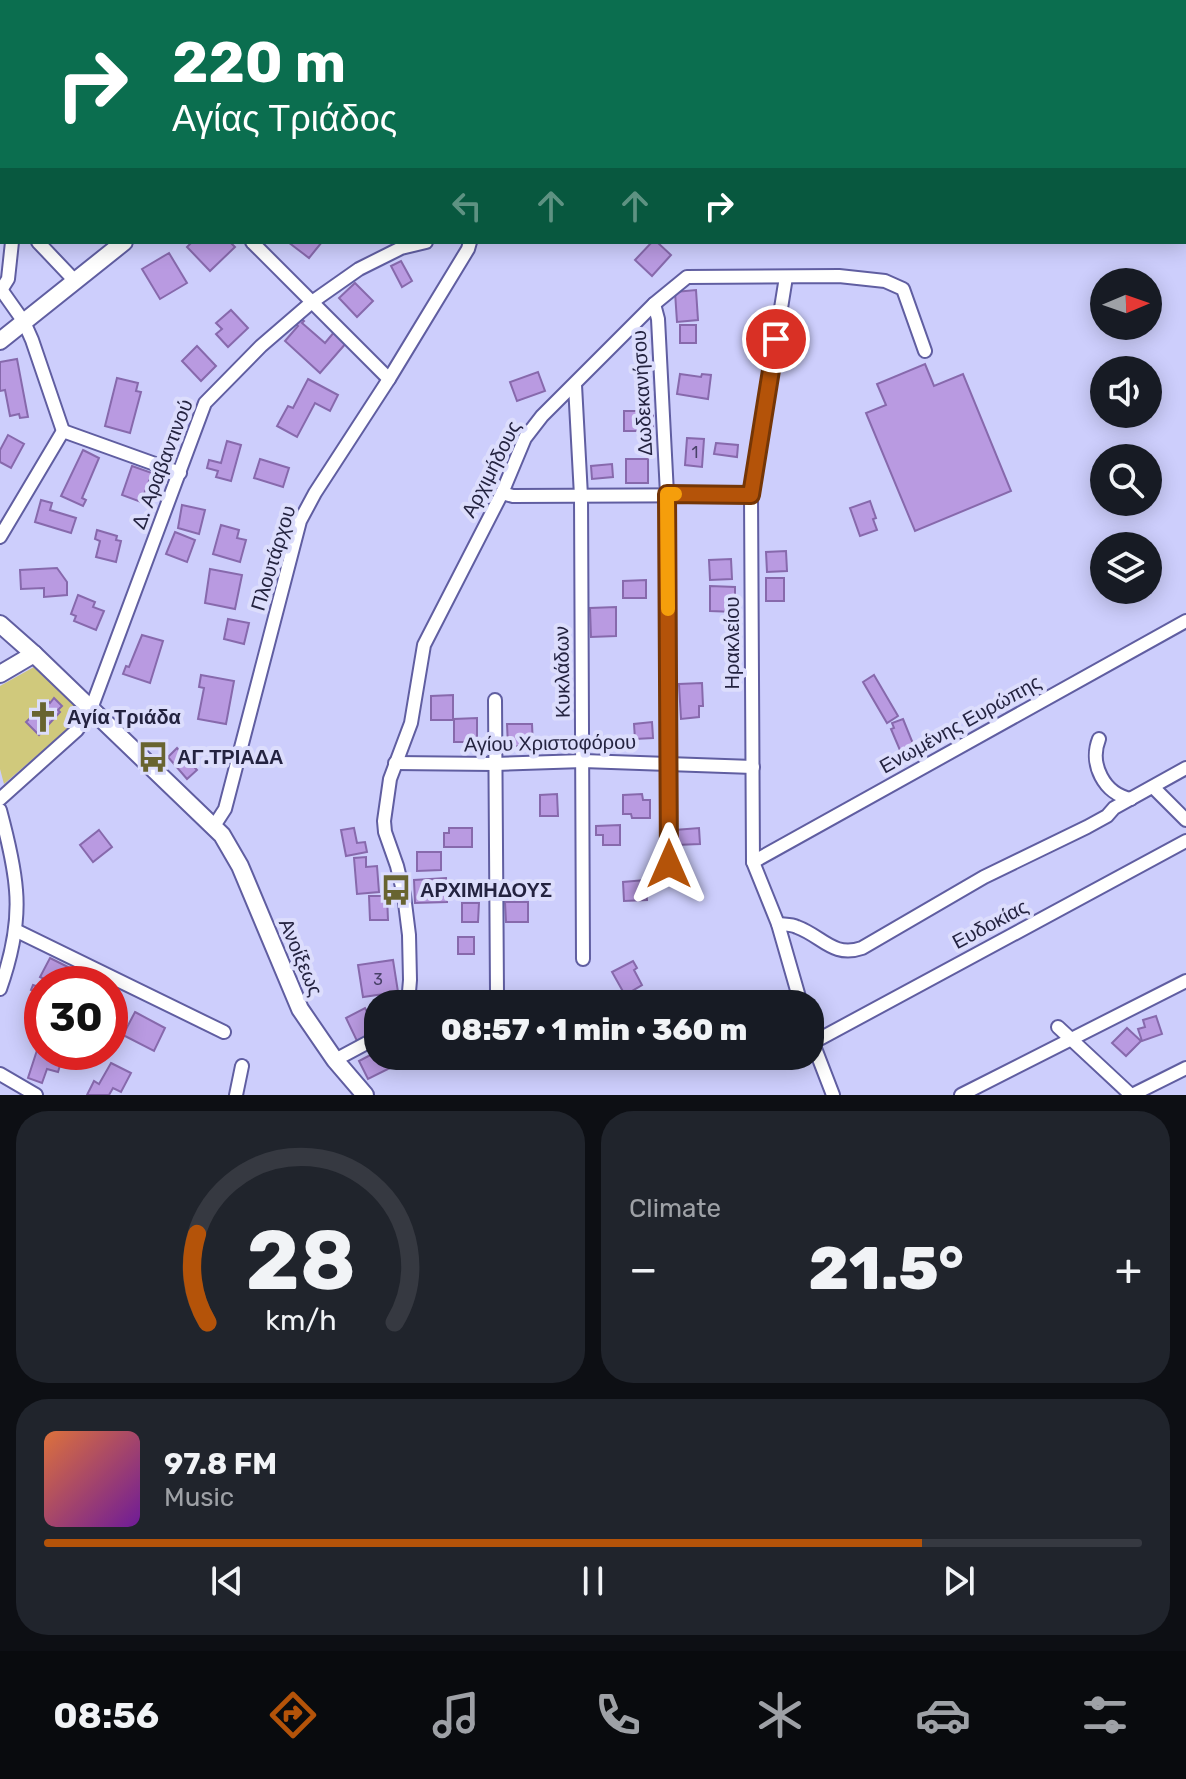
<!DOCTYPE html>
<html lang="en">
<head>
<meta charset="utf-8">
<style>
	:root { --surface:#171b24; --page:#20242c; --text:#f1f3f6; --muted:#9ea1a6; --line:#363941; --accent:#b45309 }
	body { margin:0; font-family:Rubik,sans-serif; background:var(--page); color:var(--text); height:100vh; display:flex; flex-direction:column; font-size:30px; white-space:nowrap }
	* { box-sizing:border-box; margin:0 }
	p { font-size:26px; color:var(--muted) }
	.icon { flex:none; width:44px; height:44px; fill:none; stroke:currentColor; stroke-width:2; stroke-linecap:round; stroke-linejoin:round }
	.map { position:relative; height:1095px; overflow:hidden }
	.drawer { display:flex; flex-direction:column; gap:16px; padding:16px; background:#0d0f14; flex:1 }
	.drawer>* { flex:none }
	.banner { position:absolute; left:0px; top:0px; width:1186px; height:244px; box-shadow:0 4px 20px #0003; background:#0b6e4f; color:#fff; overflow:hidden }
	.needle { width:52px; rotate:88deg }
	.controls { position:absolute; left:1090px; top:268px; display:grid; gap:16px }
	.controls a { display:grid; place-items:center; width:72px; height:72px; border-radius:50%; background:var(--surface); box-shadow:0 4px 20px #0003; font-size:40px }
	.speed { position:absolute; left:24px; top:966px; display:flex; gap:16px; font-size:40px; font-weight:700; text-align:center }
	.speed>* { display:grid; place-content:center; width:104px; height:104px; border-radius:50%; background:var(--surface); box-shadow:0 4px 20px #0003; line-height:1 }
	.speed .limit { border:12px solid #d22; background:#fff; color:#111 }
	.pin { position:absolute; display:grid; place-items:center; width:68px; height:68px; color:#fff; margin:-34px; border:4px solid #fff; border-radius:50%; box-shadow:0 2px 8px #0007 }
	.me { position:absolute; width:88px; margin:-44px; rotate:0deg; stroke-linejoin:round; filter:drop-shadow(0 0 6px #0008) }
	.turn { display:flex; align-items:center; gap:28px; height:168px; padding:0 40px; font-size:36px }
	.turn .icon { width:104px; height:104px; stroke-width:2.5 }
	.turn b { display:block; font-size:56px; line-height:68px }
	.lanes { display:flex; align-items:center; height:76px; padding:0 40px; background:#0003; justify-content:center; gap:40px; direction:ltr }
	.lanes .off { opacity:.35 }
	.big { font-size:60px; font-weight:800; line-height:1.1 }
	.drawer .card { flex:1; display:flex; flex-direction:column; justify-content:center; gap:12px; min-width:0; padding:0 28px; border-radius:32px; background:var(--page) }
	.drawer .dial { align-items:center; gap:0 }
	.dial svg { height:208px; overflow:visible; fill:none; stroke:var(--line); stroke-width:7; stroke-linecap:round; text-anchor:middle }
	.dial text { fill:var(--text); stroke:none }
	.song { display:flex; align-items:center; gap:24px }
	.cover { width:96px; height:96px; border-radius:12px; background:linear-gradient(135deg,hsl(20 70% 55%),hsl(280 70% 35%)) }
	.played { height:8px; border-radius:4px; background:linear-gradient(90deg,var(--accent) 80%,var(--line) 80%) }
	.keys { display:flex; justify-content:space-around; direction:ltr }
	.heat { display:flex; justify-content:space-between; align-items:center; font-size:44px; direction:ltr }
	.drawer .tiles { flex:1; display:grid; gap:16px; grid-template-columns:1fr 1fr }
	.card:last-child { grid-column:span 2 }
	.trip { position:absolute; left:364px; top:990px; width:460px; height:80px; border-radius:32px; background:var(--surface); box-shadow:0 4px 20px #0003; font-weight:800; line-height:80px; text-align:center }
	.tab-bar { display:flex; height:128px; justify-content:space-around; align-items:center; background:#090b0e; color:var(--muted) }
	.tab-bar .icon { width:56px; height:56px }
	.tab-bar .active { color:var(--accent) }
	.tab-bar b { font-size:36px; color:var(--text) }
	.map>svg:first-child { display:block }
	.green { fill:#d0c97c }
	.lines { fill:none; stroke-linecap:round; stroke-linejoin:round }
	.stream { stroke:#3698b8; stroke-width:3 }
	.building { fill:#b99ae1; stroke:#8769ac; stroke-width:2 }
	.minor-casing { stroke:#605ea1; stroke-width:16 }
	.tertiary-casing { stroke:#605ea1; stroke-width:20 }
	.secondary-casing { stroke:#605ea1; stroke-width:22 }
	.motorway-casing { stroke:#44a489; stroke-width:26 }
	.minor { stroke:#fff; stroke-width:12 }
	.tertiary { stroke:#fff; stroke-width:16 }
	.secondary { stroke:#ccf8e7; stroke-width:18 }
	.motorway { stroke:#56e9b0; stroke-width:22 }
	.route-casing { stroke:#753606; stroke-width:20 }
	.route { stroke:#b45309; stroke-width:14 }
	.slow { stroke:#f59e0b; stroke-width:14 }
	.labels { text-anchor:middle; stroke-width:8; stroke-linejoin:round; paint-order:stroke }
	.number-label { font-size:16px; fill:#494168 }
	.street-label { font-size:20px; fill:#242340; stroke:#dcddfc }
	.poi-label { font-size:20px; font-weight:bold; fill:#242340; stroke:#dcddfc; text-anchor:start }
</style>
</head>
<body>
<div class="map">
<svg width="1186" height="1095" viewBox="0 0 1186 1095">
	<rect width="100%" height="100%" fill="#cdcefc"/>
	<polygon class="green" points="34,667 82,712 70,727 4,784 0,769 0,686"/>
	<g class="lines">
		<g class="stream">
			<polyline points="1110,0 1113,2"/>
			<polyline points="1184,50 1186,51"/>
		</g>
	</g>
	<g class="building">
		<polygon points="192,242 230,242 235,247 210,271 187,247"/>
		<polygon points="288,242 322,242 309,258"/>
		<polygon points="652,242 657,242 671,255 652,276 635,260"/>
		<polygon points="169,253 187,283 160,299 142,269"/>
		<polygon points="401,261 412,281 402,287 391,266"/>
		<polygon points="355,283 373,301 357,317 339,298"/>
		<polygon points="696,290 698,320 677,322 675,292"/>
		<polygon points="231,310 248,328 228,347 216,334 222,329 216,323"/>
		<polygon points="299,317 304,321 302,323 325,343 335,331 347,342 320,373 285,341 298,326 294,322"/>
		<rect x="680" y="325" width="16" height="18"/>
		<polygon points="197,346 216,366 201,381 182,361"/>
		<polygon points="17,359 28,417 20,418 19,414 10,416 5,390 0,391 0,362"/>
		<polygon points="925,364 934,386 963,374 1011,491 915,531 866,413 886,405 877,384"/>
		<polygon points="538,372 545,391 517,401 510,382"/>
		<polygon points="680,374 701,377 702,374 711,375 708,399 677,394"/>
		<polygon points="117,378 138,383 136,391 141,392 130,433 105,426"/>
		<polygon points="308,379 338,395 330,411 315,403 297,437 277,426 288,406 293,408"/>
		<rect x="624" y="411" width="29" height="20"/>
		<polygon points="8,435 24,444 11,468 0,462 0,450"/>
		<polygon points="687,438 704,439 702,467 685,465"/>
		<polygon points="227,441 241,445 231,481 216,477 218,471 207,468 209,460 221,463"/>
		<polygon points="716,443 738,445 737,457 714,454"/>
		<polygon points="83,450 99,458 82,498 86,500 83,506 61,496"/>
		<polygon points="260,459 289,468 283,487 254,478"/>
		<rect x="626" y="459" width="22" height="24"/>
		<polygon points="612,464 613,477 592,479 591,466"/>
		<polygon points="132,466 152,473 141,502 122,495"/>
		<polygon points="41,500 52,503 50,510 76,518 71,533 35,522"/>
		<polygon points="870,501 876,518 873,519 877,530 860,536 850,508"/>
		<polygon points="182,505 205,510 199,534 178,528"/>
		<polygon points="221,525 239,530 237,538 246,540 240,562 213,554"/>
		<polygon points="97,530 117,536 116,540 121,541 116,562 96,557 100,541 95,539"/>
		<polygon points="175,532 195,540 187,562 166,554"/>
		<polygon points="786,551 787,571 767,572 766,552"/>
		<polygon points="731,559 732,579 710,580 709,560"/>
		<polygon points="57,568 67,582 67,595 44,597 44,588 21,589 20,570"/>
		<polygon points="210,569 242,575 235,609 205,603"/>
		<rect x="766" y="578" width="18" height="23"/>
		<polygon points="646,580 646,598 623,598 623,581"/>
		<polygon points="710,586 735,587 735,612 710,611"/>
		<polygon points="78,595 95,602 93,607 104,611 96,630 74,621 76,616 71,614"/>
		<polygon points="616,607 616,636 591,637 590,608"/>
		<polygon points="228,619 249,623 244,644 224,639"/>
		<polygon points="142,635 163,641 150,683 123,674 126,666 129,667"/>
		<polygon points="201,675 234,681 226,724 198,719 204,688 199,687"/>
		<polygon points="874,675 898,716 887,723 863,682"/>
		<polygon points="702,683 703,706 699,706 699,717 681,719 679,684"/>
		<polygon points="453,695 453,720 431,720 431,696"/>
		<polygon points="54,698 62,706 58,710 60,712 39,735 26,722 48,701 50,703"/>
		<polygon points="477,718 477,742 454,742 454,719"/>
		<polygon points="903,719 918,756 905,762 891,729 894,728 892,723"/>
		<polygon points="652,722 653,738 635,739 634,724"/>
		<polygon points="507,724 532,724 533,746 508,746"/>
		<polygon points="177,748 197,770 187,779 168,757"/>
		<polygon points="557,794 558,816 540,816 540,795"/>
		<polygon points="642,794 643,800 650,800 650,818 632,818 631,814 623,814 623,795"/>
		<polygon points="620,825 620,845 603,845 603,835 596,835 596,826"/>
		<polygon points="354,828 357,843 365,842 367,852 346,856 341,830"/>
		<polygon points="449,828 472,828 472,847 444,847 444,833 449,833"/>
		<polygon points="699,828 700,844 676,845 675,830"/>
		<polygon points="99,830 112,847 93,862 80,845"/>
		<polygon points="417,852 441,852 441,870 417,871"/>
		<polygon points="366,857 366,867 377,866 379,892 357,894 354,858"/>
		<polygon points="446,878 447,902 415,903 414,880"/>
		<polygon points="645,880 647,900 624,901 623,882"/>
		<polygon points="369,896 387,896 388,920 370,920"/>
		<polygon points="505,902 528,902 528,922 506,922"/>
		<polygon points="462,903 479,903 478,922 462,922"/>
		<rect x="458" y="937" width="16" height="17"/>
		<polygon points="50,958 90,978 87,984 78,984 74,982 72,984 54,984 40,977"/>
		<polygon points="393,960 398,992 363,997 358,965"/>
		<polygon points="633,961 637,968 634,970 642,985 625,995 612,972"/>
		<polygon points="33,985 42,988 42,1015 30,1011 36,992 31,990"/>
		<polygon points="365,1008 377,1031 357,1041 346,1018"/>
		<polygon points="135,1012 165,1028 154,1051 123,1035"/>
		<polygon points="1156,1016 1162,1034 1142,1041 1138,1029 1145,1027 1143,1020"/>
		<polygon points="1127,1028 1141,1041 1126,1056 1112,1043"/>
		<polygon points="41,1038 42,1052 64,1052 58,1072 47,1069 42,1083 28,1078"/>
		<polygon points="378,1051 378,1056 414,1056 368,1079 359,1061"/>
		<polygon points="111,1063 131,1073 121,1092 113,1088 109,1095 87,1095 94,1081 99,1084"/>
	</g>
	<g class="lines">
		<defs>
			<g id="minor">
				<polyline points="17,0 19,2"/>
				<polyline points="103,0 103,2"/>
				<polyline points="223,0 223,2"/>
				<polyline points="415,0 415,2"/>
				<polyline points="565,0 565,2"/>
				<polyline points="0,222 2,222"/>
				<polyline points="38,242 76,282"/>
				<polyline points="252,242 389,379"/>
				<polyline points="786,277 751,495 753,862 778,924 801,1004"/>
				<polyline points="0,288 24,322 32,340 63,431"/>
				<polyline points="1,290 8,279 12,242"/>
				<polyline points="654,304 658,319 667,494 669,864"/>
				<polyline points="575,385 581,496 583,959"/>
				<polyline points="63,431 180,473"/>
				<polyline points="502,493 513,496 751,495"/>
				<polyline points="0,537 63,431"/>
				<polyline points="495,700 497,992"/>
				<path d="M1099,739C1089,764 1104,794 1131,799"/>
				<polyline points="395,763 495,764 583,761 753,767"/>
				<polyline points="1153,787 1186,820"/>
				<polyline points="0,799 77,730 91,709 205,403 261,346 312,302 359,269 401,248 426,242"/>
				<path d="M0,810C7,836 14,863 16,890C19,924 11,958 0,989"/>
				<polyline points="214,826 225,809 300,521 315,493 389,379 468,249 470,242"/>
				<polyline points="753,862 1186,621"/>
				<path d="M778,924C784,925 791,924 797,927C822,936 833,958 862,948L984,877L1087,827L1107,816L1114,808L1186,768"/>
				<polyline points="15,930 224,1032"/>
				<polyline points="408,1004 410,980 409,935 404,895 397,866 385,832 384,821 390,779 411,723 424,645 502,493 525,438 542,416 654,304 687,277 839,276 885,281 903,289 925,351"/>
				<polyline points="1058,1027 1131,1095"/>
				<polyline points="811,1038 833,1095"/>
				<polyline points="812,1043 1186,841"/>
				<polyline points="335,1060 378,1037"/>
				<polyline points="0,1074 36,1095"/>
				<polyline points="236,1095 242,1066"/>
				<polyline points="961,1095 1186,981"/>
				<polyline points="1132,1095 1186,1068"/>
			</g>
			<g id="tertiary">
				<polyline points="293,0 293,2"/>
				<polyline points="0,341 124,242"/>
				<polyline points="0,624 34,654 222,835 240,866 300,1009 335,1060 365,1095"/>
				<polyline points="0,674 34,654"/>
			</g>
			<g id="secondary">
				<polyline points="948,0 951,2"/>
				<polyline points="1184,174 1186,175"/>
			</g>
			<g id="motorway">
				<polyline points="1004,0 1007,2"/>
				<polyline points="1068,0 1070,2"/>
				<polyline points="1184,79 1186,81"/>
				<polyline points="1184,124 1186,126"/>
			</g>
		</defs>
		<use href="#minor" class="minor-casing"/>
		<use href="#tertiary" class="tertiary-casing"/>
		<use href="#secondary" class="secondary-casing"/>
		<use href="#motorway" class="motorway-casing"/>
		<use href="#minor" class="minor"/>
		<use href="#tertiary" class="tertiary"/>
		<use href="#secondary" class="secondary"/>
		<use href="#motorway" class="motorway"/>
	</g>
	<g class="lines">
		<defs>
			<polyline id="route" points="669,864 667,494 751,495 776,339"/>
		</defs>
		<use href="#route" class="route-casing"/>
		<use href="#route" class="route"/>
		<polyline class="slow" points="668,609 667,494 675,494"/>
	</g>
	<defs>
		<symbol id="church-bare" viewBox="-9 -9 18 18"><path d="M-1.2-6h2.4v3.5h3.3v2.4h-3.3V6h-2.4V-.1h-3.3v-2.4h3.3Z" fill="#686430" stroke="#dcddfc" stroke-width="2.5" paint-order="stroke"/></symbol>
		<symbol id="bus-bare" viewBox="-9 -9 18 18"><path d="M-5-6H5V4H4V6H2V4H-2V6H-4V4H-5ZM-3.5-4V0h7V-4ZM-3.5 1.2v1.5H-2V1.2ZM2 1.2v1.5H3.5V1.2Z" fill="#686430" stroke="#dcddfc" stroke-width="2.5" paint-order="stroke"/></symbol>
	</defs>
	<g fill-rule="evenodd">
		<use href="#church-bare" x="21" y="695" width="44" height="44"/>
		<use href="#bus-bare" x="131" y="735" width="44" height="44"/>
		<use href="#bus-bare" x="374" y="868" width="44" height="44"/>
	</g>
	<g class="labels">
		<g class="number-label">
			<text x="695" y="458">1</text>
			<text x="378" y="985">3</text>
		</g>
		<g class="street-label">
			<text transform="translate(642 393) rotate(-93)" y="7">Δωδεκανήσου</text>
			<text transform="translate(162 464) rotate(-69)" y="7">Δ. Αραβαντινού</text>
			<text transform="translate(491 469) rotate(-63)" y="7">Αρχιμήδους</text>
			<text transform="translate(273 558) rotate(-73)" y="7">Πλουτάρχου</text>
			<text transform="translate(732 643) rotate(-90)" y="7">Ηρακλείου</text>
			<text transform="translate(562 672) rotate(-91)" y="7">Κυκλάδων</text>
			<text transform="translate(960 724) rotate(-29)" y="7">Ενωμένης Ευρώπης</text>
			<text transform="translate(550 743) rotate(-1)" y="7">Αγίου Χριστοφόρου</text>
			<text transform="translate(990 924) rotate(-28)" y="7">Ευδοκίας</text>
			<text transform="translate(301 957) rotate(67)" y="7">Ανοίξεως</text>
		</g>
		<g class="poi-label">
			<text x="67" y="724">Αγία Τριάδα</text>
			<text x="177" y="764">ΑΓ.ΤΡΙΑΔΑ</text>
			<text x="420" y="897">ΑΡΧΙΜΗΔΟΥΣ</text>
		</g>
	</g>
</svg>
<div class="controls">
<a><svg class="needle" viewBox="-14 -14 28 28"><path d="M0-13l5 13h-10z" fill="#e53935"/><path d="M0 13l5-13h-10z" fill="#9ea1a6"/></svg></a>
<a><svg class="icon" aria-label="sound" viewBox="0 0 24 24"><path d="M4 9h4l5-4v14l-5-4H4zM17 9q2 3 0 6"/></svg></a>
<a><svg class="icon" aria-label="search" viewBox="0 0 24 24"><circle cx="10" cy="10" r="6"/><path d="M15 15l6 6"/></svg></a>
<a><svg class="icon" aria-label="layers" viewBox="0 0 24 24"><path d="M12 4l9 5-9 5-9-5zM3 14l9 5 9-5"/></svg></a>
</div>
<div class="speed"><div class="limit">30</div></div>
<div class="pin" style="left:776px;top:339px;background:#d93025"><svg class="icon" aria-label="arrive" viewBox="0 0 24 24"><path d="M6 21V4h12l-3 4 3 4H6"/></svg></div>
<svg class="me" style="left:669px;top:864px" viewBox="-20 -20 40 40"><path d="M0-17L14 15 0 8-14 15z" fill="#b45309" stroke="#fff" stroke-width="4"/></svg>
<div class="trip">08:57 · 1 min · 360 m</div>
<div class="banner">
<div class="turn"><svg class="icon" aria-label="right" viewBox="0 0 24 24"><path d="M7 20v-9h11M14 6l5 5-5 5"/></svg><div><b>220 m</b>Αγίας Τριάδος</div></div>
<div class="lanes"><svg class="icon off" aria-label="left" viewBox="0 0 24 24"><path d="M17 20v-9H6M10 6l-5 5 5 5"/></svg><svg class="icon off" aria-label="ahead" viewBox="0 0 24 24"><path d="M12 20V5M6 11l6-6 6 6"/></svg><svg class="icon off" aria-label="ahead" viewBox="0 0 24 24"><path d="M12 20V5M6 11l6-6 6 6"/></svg><svg class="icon" aria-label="right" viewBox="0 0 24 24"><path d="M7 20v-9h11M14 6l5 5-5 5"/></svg></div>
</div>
</div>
<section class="drawer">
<div class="tiles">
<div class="card dial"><svg viewBox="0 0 100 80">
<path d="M14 69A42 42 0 1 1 86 69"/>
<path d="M14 69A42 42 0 0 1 10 35" stroke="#b45309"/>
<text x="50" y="56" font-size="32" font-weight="700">28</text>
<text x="50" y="72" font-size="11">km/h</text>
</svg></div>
<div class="card"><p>Climate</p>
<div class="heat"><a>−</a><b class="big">21.5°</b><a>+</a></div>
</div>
<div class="card">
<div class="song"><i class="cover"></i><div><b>97.8 FM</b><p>Music</p></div></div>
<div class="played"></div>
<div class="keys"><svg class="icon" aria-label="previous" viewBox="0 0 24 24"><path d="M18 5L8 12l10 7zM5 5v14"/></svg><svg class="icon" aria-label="pause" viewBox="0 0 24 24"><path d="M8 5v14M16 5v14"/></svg><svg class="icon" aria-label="next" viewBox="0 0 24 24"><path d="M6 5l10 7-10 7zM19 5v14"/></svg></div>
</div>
</div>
</section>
<nav class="tab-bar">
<b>08:56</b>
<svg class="icon active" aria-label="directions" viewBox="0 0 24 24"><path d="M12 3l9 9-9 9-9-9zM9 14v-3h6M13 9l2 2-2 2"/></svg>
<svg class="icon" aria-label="music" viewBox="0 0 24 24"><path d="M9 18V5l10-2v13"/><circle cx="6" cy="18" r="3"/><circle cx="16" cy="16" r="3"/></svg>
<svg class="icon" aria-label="phone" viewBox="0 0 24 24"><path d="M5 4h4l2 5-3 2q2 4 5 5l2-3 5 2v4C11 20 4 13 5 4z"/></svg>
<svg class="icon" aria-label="climate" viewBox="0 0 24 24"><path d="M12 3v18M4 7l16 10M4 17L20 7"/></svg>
<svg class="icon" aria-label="car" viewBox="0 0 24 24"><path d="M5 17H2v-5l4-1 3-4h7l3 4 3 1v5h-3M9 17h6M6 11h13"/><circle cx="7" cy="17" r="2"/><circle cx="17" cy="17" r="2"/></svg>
<svg class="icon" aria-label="filters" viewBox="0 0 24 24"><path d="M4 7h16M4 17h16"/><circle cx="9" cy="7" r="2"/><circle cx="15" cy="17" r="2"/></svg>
</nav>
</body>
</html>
